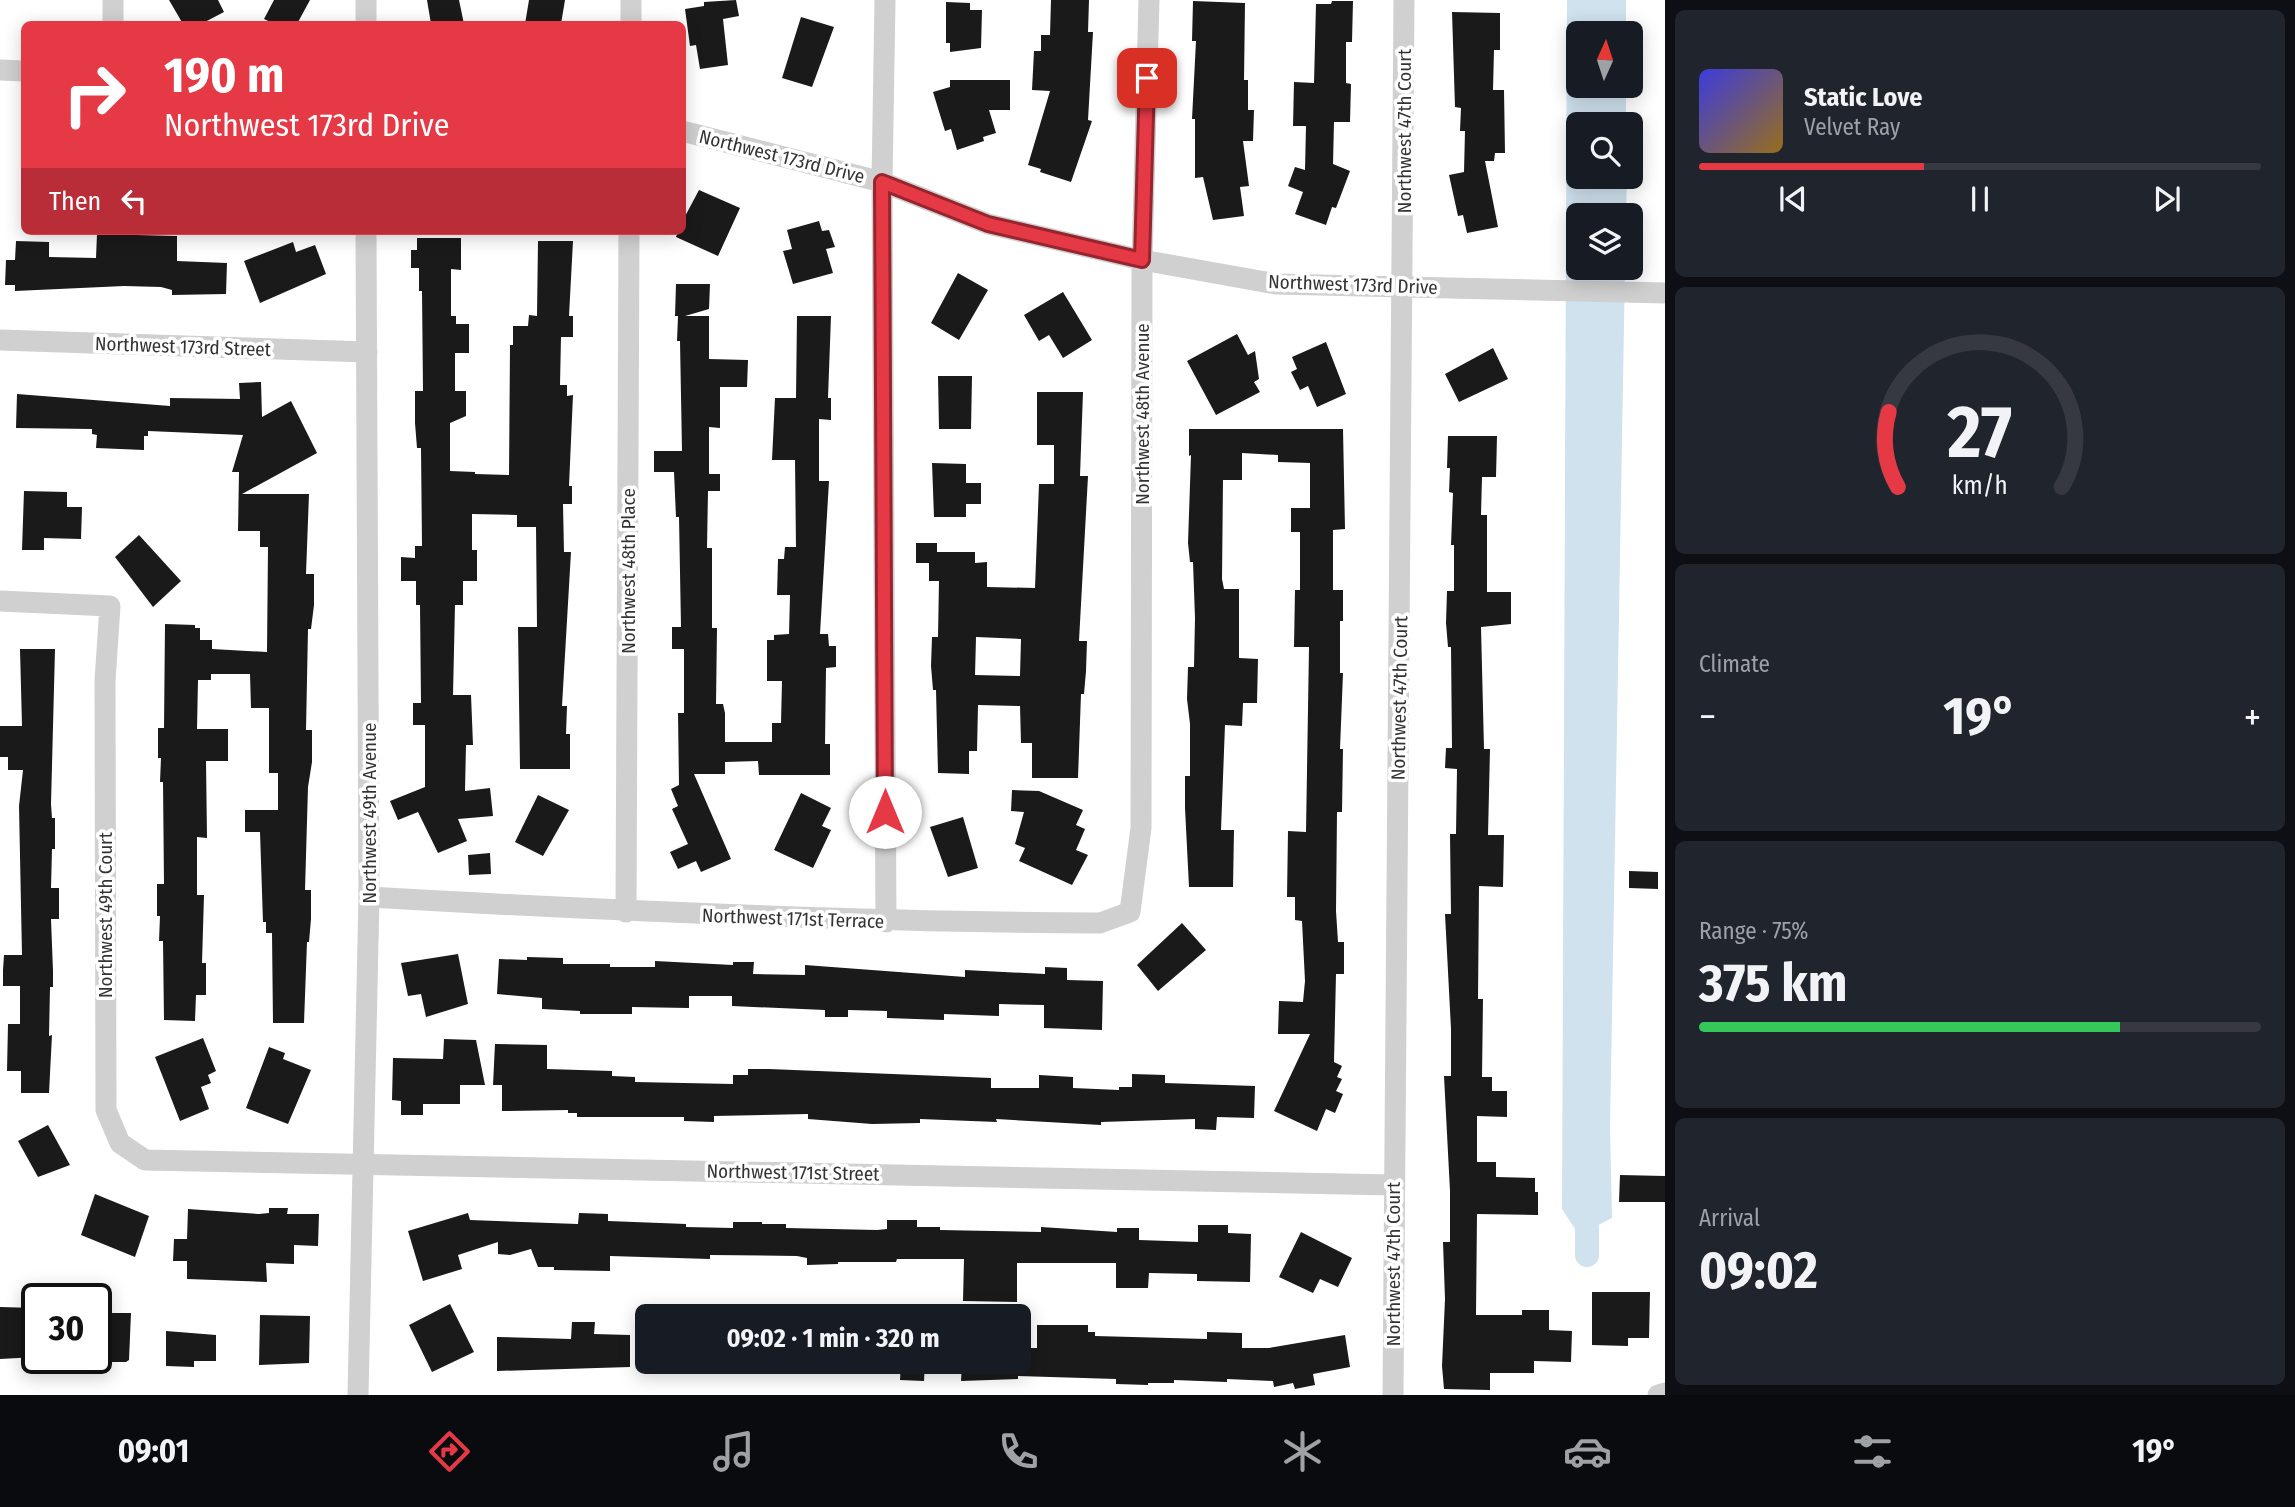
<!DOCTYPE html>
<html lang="en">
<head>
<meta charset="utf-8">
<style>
	:root { --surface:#171b24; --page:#20242c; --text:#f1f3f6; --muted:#9ea1a6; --line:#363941; --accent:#e63946 }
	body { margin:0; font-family:"Fira Sans Condensed",sans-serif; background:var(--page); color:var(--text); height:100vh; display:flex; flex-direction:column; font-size:26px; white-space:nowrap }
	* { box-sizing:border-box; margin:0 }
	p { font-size:23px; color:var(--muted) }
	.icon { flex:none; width:38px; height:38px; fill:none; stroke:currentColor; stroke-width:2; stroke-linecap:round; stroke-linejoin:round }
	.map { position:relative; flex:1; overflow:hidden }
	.side { display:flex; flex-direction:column; gap:10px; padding:10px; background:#0d0f14; width:630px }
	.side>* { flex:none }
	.banner { position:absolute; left:21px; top:21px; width:665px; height:214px; border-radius:10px; box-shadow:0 4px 18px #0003; background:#e63946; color:#fff; overflow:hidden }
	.needle { width:46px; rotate:3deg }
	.buttons { position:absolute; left:1566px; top:21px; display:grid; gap:14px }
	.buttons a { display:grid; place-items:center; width:77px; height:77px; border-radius:10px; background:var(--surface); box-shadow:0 4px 18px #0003; font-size:35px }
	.speed { position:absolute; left:21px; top:1283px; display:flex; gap:14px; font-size:35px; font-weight:700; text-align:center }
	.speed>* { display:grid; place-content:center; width:91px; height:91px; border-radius:50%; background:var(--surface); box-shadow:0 4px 18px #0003; line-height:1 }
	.speed .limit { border:4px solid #111; border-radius:10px; background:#fff; color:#111 }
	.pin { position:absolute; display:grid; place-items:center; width:60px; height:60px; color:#fff; margin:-30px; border-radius:14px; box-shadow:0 4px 10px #0006 }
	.me { position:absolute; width:77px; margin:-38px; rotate:0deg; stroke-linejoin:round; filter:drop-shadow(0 0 5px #0008) }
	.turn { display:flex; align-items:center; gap:24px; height:147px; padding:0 28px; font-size:32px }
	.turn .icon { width:91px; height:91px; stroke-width:2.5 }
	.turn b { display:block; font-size:49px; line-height:60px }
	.then { display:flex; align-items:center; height:66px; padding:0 28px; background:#0003; gap:14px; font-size:26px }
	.big { font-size:52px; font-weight:700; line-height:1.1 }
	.side .tile { flex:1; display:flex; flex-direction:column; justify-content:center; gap:10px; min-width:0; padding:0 24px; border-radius:10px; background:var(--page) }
	.side .dial { align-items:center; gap:0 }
	.dial svg { height:182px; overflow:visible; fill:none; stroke:var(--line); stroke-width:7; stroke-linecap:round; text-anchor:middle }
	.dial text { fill:var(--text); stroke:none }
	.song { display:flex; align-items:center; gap:21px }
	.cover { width:84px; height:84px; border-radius:10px; background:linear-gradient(135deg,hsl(240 70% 55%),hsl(40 70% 35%)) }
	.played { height:7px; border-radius:4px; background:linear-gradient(90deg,var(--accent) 40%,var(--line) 40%) }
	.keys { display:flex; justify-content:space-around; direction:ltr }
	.heat { display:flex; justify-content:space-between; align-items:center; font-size:38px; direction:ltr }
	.charge { height:10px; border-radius:5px; background:linear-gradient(90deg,#34c759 75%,var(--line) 0) }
	.trip { position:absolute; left:635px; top:1304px; width:396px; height:70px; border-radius:10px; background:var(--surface); box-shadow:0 4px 18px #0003; font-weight:700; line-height:70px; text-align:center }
	.menu { display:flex; height:112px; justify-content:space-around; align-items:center; background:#090b0e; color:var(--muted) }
	.menu .icon { width:49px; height:49px }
	.menu .on { color:var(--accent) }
	.menu b { font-size:32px; color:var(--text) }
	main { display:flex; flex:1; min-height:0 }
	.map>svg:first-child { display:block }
	.water { fill:#cfe2ee }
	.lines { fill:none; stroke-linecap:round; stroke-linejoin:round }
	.canal { stroke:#cfe2ee; stroke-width:24 }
	.building { fill:#1a1a1a; fill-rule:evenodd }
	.minor { stroke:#d0d0d0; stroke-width:21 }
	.route-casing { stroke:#96252e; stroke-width:18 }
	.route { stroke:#e63946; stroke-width:12 }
	.labels { text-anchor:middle; stroke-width:7; stroke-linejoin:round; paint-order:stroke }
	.street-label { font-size:19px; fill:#333; stroke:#fff }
</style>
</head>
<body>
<main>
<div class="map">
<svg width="1665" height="1395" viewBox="0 0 1665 1395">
	<rect width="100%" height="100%" fill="#fff"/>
	<polygon class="water" points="1567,0 1626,0 1626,33 1578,33 1578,86 1626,86 1626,124 1578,124 1578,177 1627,177 1626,215 1578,215 1578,268 1625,268 1610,1129 1612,1218 1579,1235 1562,1209"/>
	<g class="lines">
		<polyline class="canal" points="1587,1255 1587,1199"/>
	</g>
	<g class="building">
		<polygon points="169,0 218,0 224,12 201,24 183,24"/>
		<polygon points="274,0 310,0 297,24 275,24 264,19"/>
		<polygon points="427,0 459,0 464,24 431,24"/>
		<polygon points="529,0 565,0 561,24 525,24"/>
		<polygon points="736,0 739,16 723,19 728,65 700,69 696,45 690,46 685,9 704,6 704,2"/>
		<polygon points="1051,0 1089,0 1088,32 1093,32 1088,120 1092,121 1071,182 1040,172 1041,169 1028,165 1050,91 1032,90 1034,51 1041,51 1041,35 1050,35"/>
		<polygon points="1193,1 1245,3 1244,80 1248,80 1248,110 1254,110 1253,141 1243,141 1249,186 1240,187 1244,216 1213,220 1203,177 1195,178 1195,119 1192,119 1196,41 1192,41"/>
		<polygon points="1332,1 1353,1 1352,42 1346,42 1346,83 1351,84 1350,122 1334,122 1333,164 1350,171 1336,208 1332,207 1326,225 1295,214 1303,192 1288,186 1295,167 1305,170 1306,126 1293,126 1294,82 1314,83 1316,4 1331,4"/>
		<polygon points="946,2 970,3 970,10 982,10 981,48 950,52 950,43 946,43"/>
		<polygon points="1452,12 1500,13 1500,50 1494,50 1493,90 1504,90 1505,153 1495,153 1494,161 1485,161 1498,227 1467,233 1463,215 1458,216 1449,175 1464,172 1465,131 1460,131 1461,108 1455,107"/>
		<polygon points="801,17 834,27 812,87 782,78"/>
		<polygon points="950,80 1010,80 1010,110 989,110 996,133 983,137 984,141 957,150 951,129 945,131 933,92 950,87"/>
		<polygon points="699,190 740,208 718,256 676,237 678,231 682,231 682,222"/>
		<polygon points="819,221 822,231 829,230 835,247 826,249 833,273 793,284 783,251 792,249 787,230"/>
		<polygon points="97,234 177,236 177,261 227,263 226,294 172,295 172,290 161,287 124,286 15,291 15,285 5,285 6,260 15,260 16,241 49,242 49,257 96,258"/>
		<polygon points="417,238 461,238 461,270 451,269 451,316 456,316 456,324 469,324 469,353 455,353 455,391 466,391 466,416 450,423 450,471 475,472 475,474 509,475 510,345 513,345 513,326 528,326 529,315 537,316 538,241 573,241 569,316 573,316 573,337 561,337 560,385 567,385 567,396 573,395 569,486 572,486 572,504 563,504 564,552 571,552 562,706 567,706 566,734 570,734 570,769 520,769 518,627 537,627 536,527 517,527 517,515 472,514 472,550 477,550 477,581 463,581 463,605 455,605 453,695 471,695 473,745 466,745 465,791 490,788 493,816 458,819 467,841 438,853 418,812 398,820 390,801 425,787 425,725 413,725 413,703 421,703 420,605 416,605 416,581 401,581 401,557 415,558 415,546 422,546 421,448 417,448 415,423 415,391 423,391 422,291 419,291 419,268 411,268 411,250 417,250"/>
		<polygon points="293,242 296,252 315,245 326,274 260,303 244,261"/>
		<polygon points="958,273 988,290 959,340 931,323"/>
		<polygon points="676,284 710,284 709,309 685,316 709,316 709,359 748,360 747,387 720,387 720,428 709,427 709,474 720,474 720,491 708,491 707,548 712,548 712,628 717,628 716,704 723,704 725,713 725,742 772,742 772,723 781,723 782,681 767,681 767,640 774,640 774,635 789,634 790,595 777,595 778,559 784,559 785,547 796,547 795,460 772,460 775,398 796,398 797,316 831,316 828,398 831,398 831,420 819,419 819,481 829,481 820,634 828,634 829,646 836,646 836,667 826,668 825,744 830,744 830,775 759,775 758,761 725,762 725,774 694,774 731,859 701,872 696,861 678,869 670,852 688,844 672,809 678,806 671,789 679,785 678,713 684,713 684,649 672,649 672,627 681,627 679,517 676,517 674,472 654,472 654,451 682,451 680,341 677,341 678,316 675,316"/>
		<polygon points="1063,292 1092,340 1063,358 1049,335 1039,341 1024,315"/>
		<polygon points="1237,334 1248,355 1255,351 1259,379 1254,382 1260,392 1216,415 1187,361"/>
		<polygon points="1326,342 1346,394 1317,407 1308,386 1300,390 1291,372 1297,369 1292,357"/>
		<polygon points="1493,348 1508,379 1459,402 1445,374"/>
		<polygon points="938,376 972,376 971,429 939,429"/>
		<polygon points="261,382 262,417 291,401 317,453 242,494 309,494 306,574 314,574 314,605 311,629 308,629 306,730 312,730 312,762 308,787 305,890 311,890 311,919 309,942 307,942 304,1023 273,1023 272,933 266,933 266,922 263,922 260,832 245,832 245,810 278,810 278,773 269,773 269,708 251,708 250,674 211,674 211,680 198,680 197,729 228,729 228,761 206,761 207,838 197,837 197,895 204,895 202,963 206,963 206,995 196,995 195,1021 164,1020 163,941 159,941 160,916 157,916 157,884 164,884 163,782 160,782 161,758 158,758 158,728 164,728 165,624 195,625 195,628 200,628 200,640 212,640 212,649 267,652 268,547 260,547 260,531 238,531 239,472 232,472 243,435 148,431 148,436 144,436 144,450 96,448 97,435 92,434 92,429 16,428 17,394 170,406 170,398 240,399 239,383"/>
		<path d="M1037,392H1083L1080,476H1088L1079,641H1087L1086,671L1084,694H1081L1078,778H1032V743H1021L1020,706L978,705L977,751H969V774L938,773L936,690H933L931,666L932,637H938L939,581H929V563H916V543H937V552H975V563L987,562V587L1035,588L1039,484H1054V445H1037ZM976,637L1021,639L1020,676L975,675Z"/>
		<polygon points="1189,429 1343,429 1345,529 1333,530 1333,590 1343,590 1343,621 1340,621 1340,673 1343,673 1340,749 1343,749 1342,812 1337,812 1336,911 1338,942 1344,942 1344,974 1336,974 1334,1062 1342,1066 1337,1077 1342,1079 1336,1091 1343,1094 1335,1113 1326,1109 1317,1131 1274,1111 1310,1034 1278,1034 1279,1001 1303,1002 1305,981 1302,921 1295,920 1295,897 1287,897 1288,831 1306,832 1309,647 1294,647 1295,590 1300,590 1300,532 1291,532 1291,508 1310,508 1310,463 1278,462 1278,455 1242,453 1242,480 1223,480 1222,579 1224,589 1239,589 1239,658 1258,659 1257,703 1243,703 1242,726 1225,725 1221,830 1234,830 1233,887 1189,887 1185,808 1185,776 1190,776 1190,724 1187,699 1188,667 1194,667 1195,618 1193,562 1190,562 1188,543 1191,455 1189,456"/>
		<polygon points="1448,436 1497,436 1496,477 1482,477 1481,515 1487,515 1487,592 1511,592 1511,624 1481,627 1484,749 1490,749 1488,835 1504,835 1503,887 1479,886 1478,999 1483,999 1482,1077 1492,1077 1492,1091 1507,1091 1507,1117 1477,1116 1477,1162 1496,1162 1496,1177 1535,1178 1535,1192 1538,1192 1538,1215 1477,1214 1476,1315 1522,1315 1522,1310 1549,1310 1549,1330 1572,1331 1571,1362 1534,1361 1534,1373 1490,1373 1490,1390 1444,1389 1442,1366 1445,1299 1443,1242 1450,1242 1450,1191 1444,1076 1451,1076 1451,1029 1445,914 1451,914 1450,834 1456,834 1457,769 1445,768 1446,748 1452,748 1451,647 1448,647 1446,623 1447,591 1454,591 1454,545 1451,545 1453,493 1449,492 1450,468 1447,468"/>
		<polygon points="932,463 966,464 966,483 981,483 981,504 966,504 966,517 934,517"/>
		<polygon points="24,491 67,492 67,507 82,507 81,539 44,538 44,550 22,550"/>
		<polygon points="139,535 181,581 153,607 115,557"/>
		<polygon points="20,649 55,649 51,804 52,818 55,818 55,849 52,849 51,888 59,888 59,919 51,919 53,971 53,987 50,987 49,1036 52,1035 49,1093 21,1093 21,1071 7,1071 8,1024 20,1024 20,986 3,986 3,970 4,955 22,955 19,806 23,770 8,770 8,757 0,757 0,726 22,726"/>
		<polygon points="1012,790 1039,791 1083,810 1076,825 1085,829 1076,850 1088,855 1072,885 1019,861 1025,848 1015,844 1024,812 1011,811"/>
		<polygon points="801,793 831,808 822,826 831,830 813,868 774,850"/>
		<polygon points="538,795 569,810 543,856 515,842"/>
		<polygon points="963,817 978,868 948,877 930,827"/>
		<polygon points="490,853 491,874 469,875 468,855"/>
		<polygon points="1629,871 1658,872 1658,889 1629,888"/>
		<polygon points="1182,923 1206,950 1158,991 1137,965"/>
		<polygon points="458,954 468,1004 426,1017 421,994 408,996 401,963"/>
		<polygon points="527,957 563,958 563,964 610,964 610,967 655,967 655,961 733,965 733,962 754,962 753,974 805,975 805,965 965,977 965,970 1045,974 1045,967 1067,968 1067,980 1103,981 1102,1030 1044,1028 1044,1005 999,1004 999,1016 944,1014 944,1020 887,1018 887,1011 848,1010 848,1017 825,1017 825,1010 732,1006 732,996 689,996 689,1008 632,1007 632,1014 580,1014 580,1011 542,1009 542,998 497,994 499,959 527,960"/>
		<polygon points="203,1038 216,1071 208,1075 211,1083 201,1087 209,1109 180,1121 155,1057"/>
		<polygon points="444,1039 476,1040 485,1085 460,1085 460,1104 423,1104 423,1115 401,1115 401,1101 392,1100 393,1058 443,1059"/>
		<polygon points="495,1044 547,1045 547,1069 612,1071 612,1076 635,1077 635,1082 733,1084 733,1075 748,1075 748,1069 769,1069 991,1078 991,1088 1039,1088 1039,1075 1073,1077 1073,1088 1119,1090 1119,1087 1132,1087 1132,1074 1165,1075 1165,1083 1255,1086 1254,1118 1217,1117 1216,1130 1195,1129 1195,1119 1101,1122 1101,1125 996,1119 997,1122 920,1119 920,1123 872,1124 808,1119 808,1114 714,1116 714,1122 684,1121 684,1117 577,1117 577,1113 568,1113 568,1110 502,1111 502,1085 493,1085"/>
		<polygon points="269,1047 285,1053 283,1059 311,1070 288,1124 246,1108"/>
		<polygon points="48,1125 70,1165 38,1177 18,1141"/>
		<polygon points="1620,1175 1665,1176 1665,1202 1619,1202"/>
		<polygon points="95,1194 149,1216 135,1257 81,1235"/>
		<polygon points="269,1208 288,1208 287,1214 319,1214 318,1246 294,1245 294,1264 266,1263 267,1282 187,1279 187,1261 173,1261 174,1239 187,1239 188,1209 259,1214 269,1213"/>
		<polygon points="468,1213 470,1220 578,1224 579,1213 608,1214 608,1221 686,1224 686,1227 733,1228 733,1222 762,1222 762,1224 786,1224 786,1228 877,1230 887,1229 887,1220 917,1220 917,1227 940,1227 940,1230 1041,1232 1041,1227 1117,1232 1117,1228 1139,1228 1139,1240 1198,1242 1198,1225 1228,1225 1228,1233 1251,1234 1250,1282 1197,1281 1197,1274 1149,1273 1148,1288 1116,1288 1116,1263 1017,1263 1017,1302 963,1301 964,1259 897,1259 896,1262 838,1262 838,1264 807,1265 807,1258 797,1256 710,1255 710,1259 610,1256 610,1271 554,1270 554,1267 538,1267 531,1249 510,1255 498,1254 498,1242 458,1255 462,1269 423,1281 408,1231"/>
		<polygon points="1301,1232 1352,1258 1338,1287 1320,1279 1313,1293 1279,1277"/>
		<polygon points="1592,1292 1650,1292 1649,1338 1628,1338 1628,1346 1592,1345"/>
		<polygon points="450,1304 474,1352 432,1372 409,1325"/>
		<polygon points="0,1307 36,1308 37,1357 0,1359"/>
		<polygon points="96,1313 131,1313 129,1360 126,1362 96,1362"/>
		<polygon points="260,1315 310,1316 309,1363 259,1365"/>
		<polygon points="572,1322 595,1322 594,1334 630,1335 630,1367 497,1371 497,1337 571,1339"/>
		<polygon points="1037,1325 1088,1325 1088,1332 1095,1332 1095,1336 1207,1339 1207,1332 1242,1333 1242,1348 1269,1348 1345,1335 1350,1367 1313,1374 1315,1385 1295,1389 1293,1383 1274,1387 1273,1381 1227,1379 1227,1382 1174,1380 1174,1383 1148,1383 1148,1385 1116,1384 1116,1379 1018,1376 1018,1367 1018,1379 961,1381 962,1362 1018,1362 1018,1348 1037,1348"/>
		<polygon points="166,1331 216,1335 216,1361 194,1361 194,1367 166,1366"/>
		<polygon points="901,1362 925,1362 924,1381 900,1380"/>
	</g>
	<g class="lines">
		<g class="minor">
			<polyline points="113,0 113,24"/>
			<polyline points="885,0 882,182 886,922"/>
			<polyline points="366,24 366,0"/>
			<polyline points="631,24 631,0"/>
			<polyline points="0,70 24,71"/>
			<polyline points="682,131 882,182 988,224 1142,260 1276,284 1665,293"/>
			<polyline points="0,340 367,352"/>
			<polyline points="0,601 110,606 105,681 106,1110 120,1143 145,1160 1393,1185"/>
			<path d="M369,897C613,911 856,922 1100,923L1130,912L1141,828L1142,260L1149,0"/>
			<polyline points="626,912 629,231"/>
			<polyline points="358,1395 369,897 366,231"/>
			<polyline points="1393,1395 1404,0"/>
			<polyline points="1658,1395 1665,1393"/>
		</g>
	</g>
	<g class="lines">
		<defs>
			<polyline id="route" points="885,812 882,182 988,224 1142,260 1147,78"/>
		</defs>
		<use href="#route" class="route-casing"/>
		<use href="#route" class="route"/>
	</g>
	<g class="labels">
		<g class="street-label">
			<text transform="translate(1404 131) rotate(-90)" y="7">Northwest 47th Court</text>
			<text transform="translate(782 156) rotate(14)" y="7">Northwest 173rd Drive</text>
			<text transform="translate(1353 284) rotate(2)" y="7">Northwest 173rd Drive</text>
			<text transform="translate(183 346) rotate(2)" y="7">Northwest 173rd Street</text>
			<text transform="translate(1142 414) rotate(-90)" y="7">Northwest 48th Avenue</text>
			<text transform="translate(628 571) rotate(-90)" y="7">Northwest 48th Place</text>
			<text transform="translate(1399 698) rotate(-89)" y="7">Northwest 47th Court</text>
			<text transform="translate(369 813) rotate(-90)" y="7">Northwest 49th Avenue</text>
			<text transform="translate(105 915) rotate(-90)" y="7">Northwest 49th Court</text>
			<text transform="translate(793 918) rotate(2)" y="7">Northwest 171st Terrace</text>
			<text transform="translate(793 1172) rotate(1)" y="7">Northwest 171st Street</text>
			<text transform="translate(1393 1264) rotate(-90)" y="7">Northwest 47th Court</text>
		</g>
	</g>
</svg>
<div class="buttons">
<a><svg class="needle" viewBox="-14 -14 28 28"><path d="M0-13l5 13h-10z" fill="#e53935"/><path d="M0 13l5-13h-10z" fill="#9ea1a6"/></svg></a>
<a><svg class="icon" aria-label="search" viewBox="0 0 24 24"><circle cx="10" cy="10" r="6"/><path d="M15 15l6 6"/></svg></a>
<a><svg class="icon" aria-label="layers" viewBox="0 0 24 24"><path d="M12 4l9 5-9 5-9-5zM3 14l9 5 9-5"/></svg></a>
</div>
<div class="speed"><div class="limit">30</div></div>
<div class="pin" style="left:1147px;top:78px;background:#d93025"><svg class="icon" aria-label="arrive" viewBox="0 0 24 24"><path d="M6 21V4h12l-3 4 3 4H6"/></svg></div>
<svg class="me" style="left:885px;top:812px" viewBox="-20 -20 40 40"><circle r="19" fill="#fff"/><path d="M0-13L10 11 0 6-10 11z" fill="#e63946"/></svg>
<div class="trip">09:02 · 1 min · 320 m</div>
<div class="banner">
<div class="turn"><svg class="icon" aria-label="right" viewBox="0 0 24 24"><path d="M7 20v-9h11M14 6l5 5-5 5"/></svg><div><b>190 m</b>Northwest 173rd Drive</div></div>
<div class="then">Then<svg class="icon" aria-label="left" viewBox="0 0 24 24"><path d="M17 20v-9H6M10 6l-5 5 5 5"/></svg></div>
</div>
</div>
<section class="side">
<div class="tile">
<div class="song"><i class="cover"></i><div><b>Static Love</b><p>Velvet Ray</p></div></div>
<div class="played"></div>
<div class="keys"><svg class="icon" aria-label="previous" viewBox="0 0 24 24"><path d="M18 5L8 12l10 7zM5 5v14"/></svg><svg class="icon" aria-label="pause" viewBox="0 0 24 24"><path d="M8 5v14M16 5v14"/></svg><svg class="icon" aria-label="next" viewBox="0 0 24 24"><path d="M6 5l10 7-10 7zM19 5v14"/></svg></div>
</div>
<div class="tile dial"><svg viewBox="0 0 100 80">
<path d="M14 69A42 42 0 1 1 86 69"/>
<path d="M14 69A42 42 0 0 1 10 36" stroke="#e63946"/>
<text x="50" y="56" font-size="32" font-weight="700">27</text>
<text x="50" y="72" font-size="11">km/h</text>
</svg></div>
<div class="tile"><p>Climate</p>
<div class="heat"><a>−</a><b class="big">19°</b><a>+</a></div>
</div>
<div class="tile"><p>Range · 75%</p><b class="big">375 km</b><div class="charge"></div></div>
<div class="tile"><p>Arrival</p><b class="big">09:02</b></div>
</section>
</main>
<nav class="menu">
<b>09:01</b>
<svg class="icon on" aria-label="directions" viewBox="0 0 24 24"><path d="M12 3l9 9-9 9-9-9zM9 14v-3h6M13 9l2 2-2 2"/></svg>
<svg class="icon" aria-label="music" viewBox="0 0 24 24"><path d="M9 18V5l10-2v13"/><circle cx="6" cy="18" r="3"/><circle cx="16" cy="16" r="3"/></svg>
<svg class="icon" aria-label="phone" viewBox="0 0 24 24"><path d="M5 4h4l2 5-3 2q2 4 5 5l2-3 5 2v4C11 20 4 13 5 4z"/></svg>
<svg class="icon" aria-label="climate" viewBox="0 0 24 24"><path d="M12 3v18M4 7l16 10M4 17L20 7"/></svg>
<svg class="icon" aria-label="car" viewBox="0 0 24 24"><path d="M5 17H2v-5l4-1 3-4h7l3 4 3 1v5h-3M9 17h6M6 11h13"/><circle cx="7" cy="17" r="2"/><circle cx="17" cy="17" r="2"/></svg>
<svg class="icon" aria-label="filters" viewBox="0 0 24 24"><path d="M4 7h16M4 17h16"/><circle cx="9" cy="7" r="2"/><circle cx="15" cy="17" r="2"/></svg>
<b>19°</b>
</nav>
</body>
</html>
